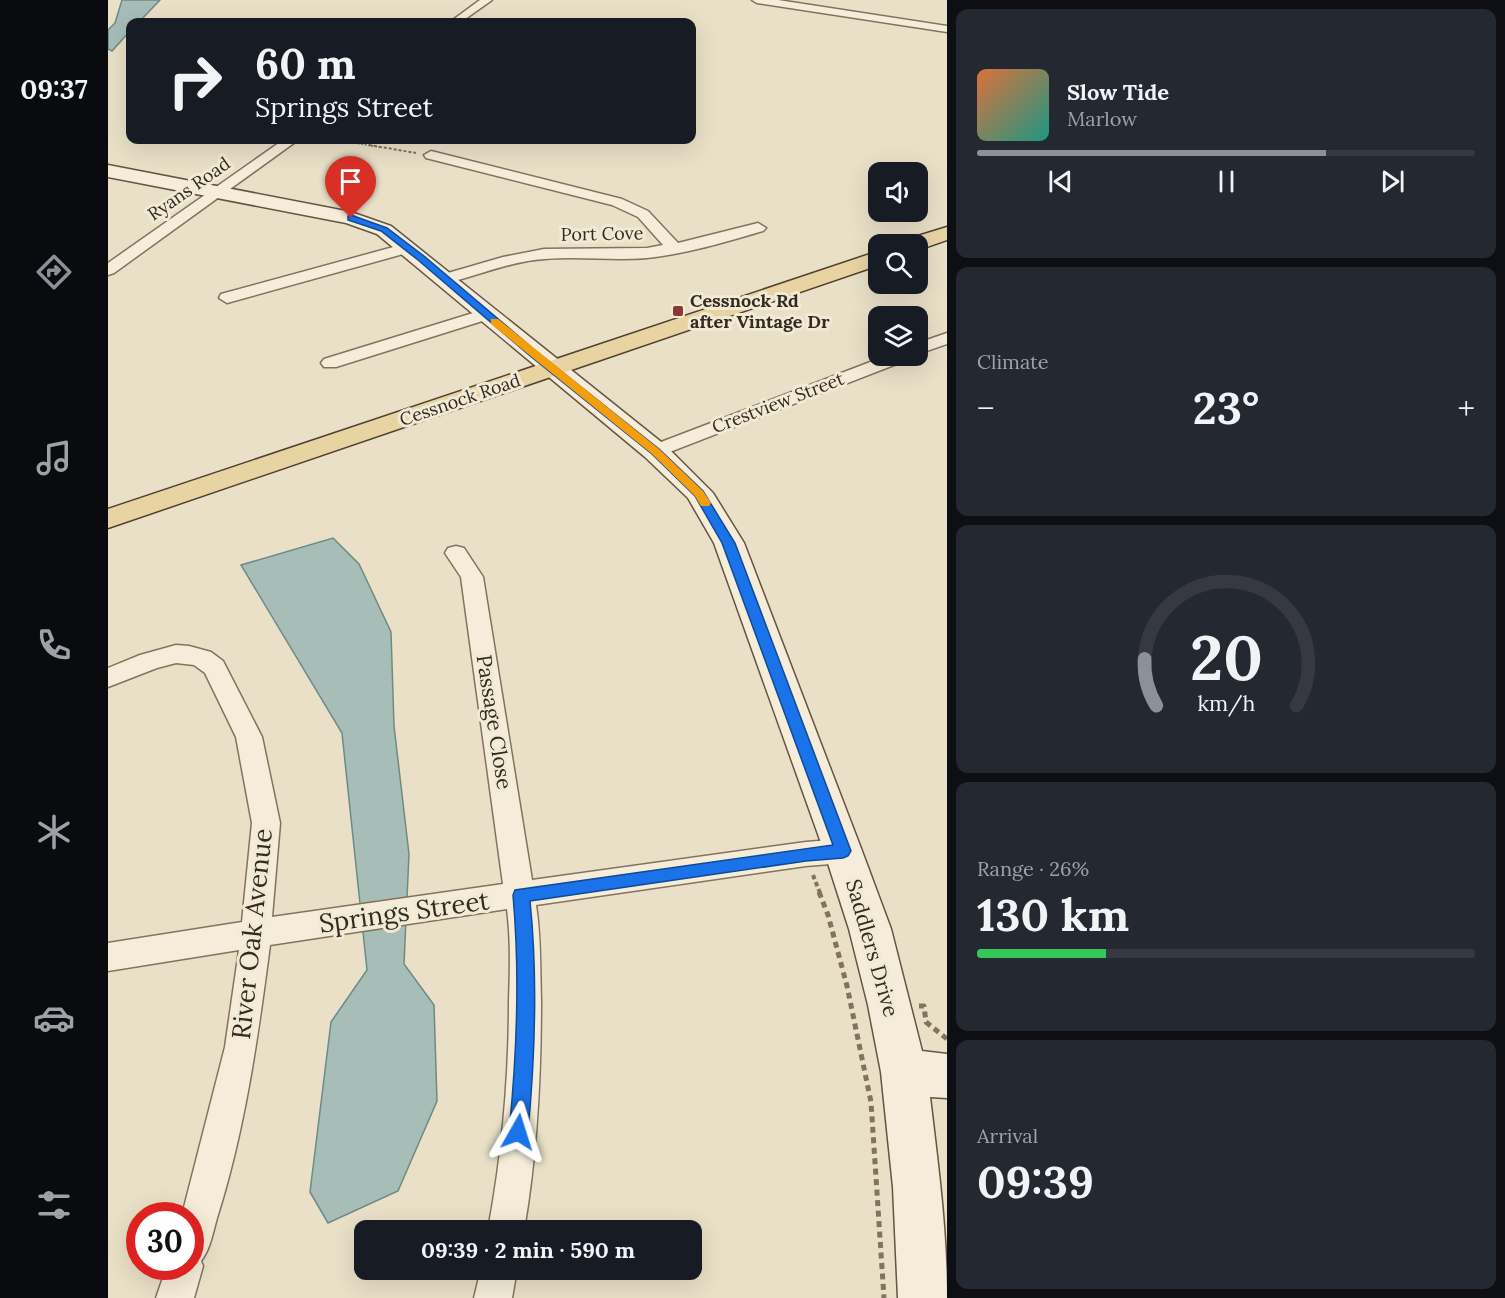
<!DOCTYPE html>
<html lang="en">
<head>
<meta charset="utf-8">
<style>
	:root { --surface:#171b24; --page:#242831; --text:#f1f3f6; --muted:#9ea1a6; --line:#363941; --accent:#8c9099 }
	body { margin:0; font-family:Lora,serif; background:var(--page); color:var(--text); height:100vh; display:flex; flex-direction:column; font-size:22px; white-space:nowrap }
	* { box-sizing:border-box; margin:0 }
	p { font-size:20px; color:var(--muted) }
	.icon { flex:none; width:33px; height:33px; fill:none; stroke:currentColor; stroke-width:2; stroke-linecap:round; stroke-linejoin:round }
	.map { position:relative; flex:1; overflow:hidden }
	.sheet { display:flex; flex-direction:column; gap:9px; padding:9px; background:#0d0f14; width:558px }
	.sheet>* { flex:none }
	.top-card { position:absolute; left:18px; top:18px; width:570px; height:126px; border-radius:12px; box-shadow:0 6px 24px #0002; background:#171b24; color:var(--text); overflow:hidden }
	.fabs { position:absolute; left:760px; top:162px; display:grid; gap:12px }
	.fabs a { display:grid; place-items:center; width:60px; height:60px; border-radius:12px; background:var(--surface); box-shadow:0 6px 24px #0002; font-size:30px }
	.speed { position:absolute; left:18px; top:1202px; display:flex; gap:12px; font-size:30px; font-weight:700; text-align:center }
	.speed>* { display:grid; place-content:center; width:78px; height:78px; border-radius:50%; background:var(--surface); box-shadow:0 6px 24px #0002; line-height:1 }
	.speed .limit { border:9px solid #d22; background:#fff; color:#111 }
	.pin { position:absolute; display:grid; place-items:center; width:51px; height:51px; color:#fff; margin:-62px -26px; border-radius:50% 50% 50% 0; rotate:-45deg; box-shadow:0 0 6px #0007 }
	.pin .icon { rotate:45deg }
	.me { position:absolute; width:66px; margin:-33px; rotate:6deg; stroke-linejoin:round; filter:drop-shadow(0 0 4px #0008) }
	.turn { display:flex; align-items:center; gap:21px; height:126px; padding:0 30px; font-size:27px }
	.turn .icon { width:78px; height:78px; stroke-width:2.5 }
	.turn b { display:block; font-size:42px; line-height:51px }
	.big { font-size:45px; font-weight:700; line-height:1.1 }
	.sheet .tile { flex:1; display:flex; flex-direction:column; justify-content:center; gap:9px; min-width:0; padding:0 21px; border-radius:12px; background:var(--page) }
	.sheet .dial { align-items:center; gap:0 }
	.dial svg { height:156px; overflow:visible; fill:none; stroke:var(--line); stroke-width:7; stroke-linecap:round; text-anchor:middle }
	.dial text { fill:var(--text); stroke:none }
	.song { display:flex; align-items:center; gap:18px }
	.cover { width:72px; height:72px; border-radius:9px; background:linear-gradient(135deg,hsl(20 70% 55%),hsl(170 70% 35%)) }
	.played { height:6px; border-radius:3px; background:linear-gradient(90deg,var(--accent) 70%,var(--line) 70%) }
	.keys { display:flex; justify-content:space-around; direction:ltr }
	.heat { display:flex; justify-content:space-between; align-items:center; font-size:33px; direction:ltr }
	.charge { height:9px; border-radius:4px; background:linear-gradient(90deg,#34c759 26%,var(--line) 0) }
	.trip { position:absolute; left:246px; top:1220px; width:348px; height:60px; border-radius:12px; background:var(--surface); box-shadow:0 6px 24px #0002; font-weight:700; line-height:60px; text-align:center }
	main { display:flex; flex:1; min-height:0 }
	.tab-bar { display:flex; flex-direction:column; width:108px; justify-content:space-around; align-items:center; background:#090b0e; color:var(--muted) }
	.tab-bar .icon { width:42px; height:42px }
	.tab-bar .on { color:var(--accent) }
	.tab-bar b { font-size:27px; color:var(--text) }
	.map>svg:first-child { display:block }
	.water { fill:#a7bdb7; stroke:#6f8a85; stroke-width:1.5 }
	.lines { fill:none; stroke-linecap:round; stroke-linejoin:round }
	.street-casing { stroke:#82735e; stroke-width:3 }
	.secondary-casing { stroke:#645441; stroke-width:3 }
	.primary-casing { stroke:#514132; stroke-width:3 }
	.path-far3 { stroke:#82735e; stroke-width:1.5; stroke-dasharray:2 1.5; stroke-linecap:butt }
	.path-far2 { stroke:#82735e; stroke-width:2; stroke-dasharray:3 2; stroke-linecap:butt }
	.path-far1 { stroke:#82735e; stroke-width:4; stroke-dasharray:4.5 3; stroke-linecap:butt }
	.path { stroke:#82735e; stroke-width:5; stroke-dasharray:6 4.5; stroke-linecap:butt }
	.street { fill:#f5edd9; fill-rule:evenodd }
	.secondary { fill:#f5edd9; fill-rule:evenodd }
	.primary { fill:#e8d4a3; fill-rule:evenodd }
	.route { fill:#1a73e8; stroke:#114b97; stroke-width:1.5 }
	.slow { fill:#f59e0b }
	.poi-dot { fill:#8a3735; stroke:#f1ead5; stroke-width:2 }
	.labels { text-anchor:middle; stroke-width:6; stroke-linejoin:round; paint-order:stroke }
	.far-street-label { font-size:18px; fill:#342b20; stroke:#f1ead5 }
	.far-poi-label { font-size:18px; font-weight:bold; fill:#342b20; stroke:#f1ead5; text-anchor:start }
	.street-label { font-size:21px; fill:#342b20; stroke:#f1ead5 }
	.near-street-label { font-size:26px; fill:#342b20; stroke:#f1ead5 }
</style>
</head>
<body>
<main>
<nav class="tab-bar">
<b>09:37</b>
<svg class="icon on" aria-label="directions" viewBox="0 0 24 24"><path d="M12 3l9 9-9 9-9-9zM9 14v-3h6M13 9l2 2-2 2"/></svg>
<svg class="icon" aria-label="music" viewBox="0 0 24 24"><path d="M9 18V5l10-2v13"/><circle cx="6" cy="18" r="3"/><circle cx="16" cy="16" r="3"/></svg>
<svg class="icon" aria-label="phone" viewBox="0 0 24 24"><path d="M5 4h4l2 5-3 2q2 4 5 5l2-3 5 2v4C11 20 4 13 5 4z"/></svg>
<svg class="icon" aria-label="climate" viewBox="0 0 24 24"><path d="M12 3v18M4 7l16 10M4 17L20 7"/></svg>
<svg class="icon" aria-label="car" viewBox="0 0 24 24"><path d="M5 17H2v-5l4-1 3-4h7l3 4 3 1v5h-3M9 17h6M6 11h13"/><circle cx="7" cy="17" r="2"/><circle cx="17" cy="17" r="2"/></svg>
<svg class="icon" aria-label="filters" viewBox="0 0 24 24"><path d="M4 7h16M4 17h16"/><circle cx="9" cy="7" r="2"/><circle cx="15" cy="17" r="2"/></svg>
</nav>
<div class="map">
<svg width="839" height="1298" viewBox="0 0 839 1298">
	<rect width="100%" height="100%" fill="#e9e0c7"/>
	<g class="water">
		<polygon points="14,0 52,0 31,22 22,22 22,31 4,51 0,49 0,30 7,23"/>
		<polygon points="225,538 251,564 283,632 286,726 301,854 296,964 326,1005 329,1101 290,1191 220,1223 202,1192 223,1022 259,970 234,733 133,565"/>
	</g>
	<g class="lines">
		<defs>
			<g id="street">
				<polygon points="372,0 384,0 353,22 342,22"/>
				<polygon points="644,0 670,0 839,26 839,32 649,3"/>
				<polygon points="175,140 190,140 6,273 0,275 0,263"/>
				<path d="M323,151L514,199L540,211L570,243L650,223L658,228L655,231C617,242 578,254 539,258C505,261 471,256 437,259C404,261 371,275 339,283L333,281L331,278L333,275L395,257L436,249L539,248L555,245L530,217L504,205L318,158L316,155Z"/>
				<polygon points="300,243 308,248 306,251 119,303 111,298 113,294"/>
				<polygon points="378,309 384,310 387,314 384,318 228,367 216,367 213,363 216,359"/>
				<polygon points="839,333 839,344 810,354 810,343"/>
				<polygon points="778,356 802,356 799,360 554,455 540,455 537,451 540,447"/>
				<path d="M348,546L356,548L375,577L424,880L698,842L735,839L745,843L749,851L745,859L735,863L698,866L428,905C433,937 432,969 433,1001C433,1078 429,1155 416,1230H380C394,1155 401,1078 401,1001C402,970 403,940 399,909L162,945C150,1037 137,1130 109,1218C105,1232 102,1250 93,1261L95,1266L86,1298H48L59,1266H82V1215H74L117,1047L131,950L0,971V943L134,922L144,823L128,737L97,673L86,665L68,663L49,668L0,687V668L32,655L68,645L81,646L103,652L115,661L154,737L172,823L164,917L395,884L353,577L337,553L340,548Z"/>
				<polygon points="373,1269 409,1269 404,1298 366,1298"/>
			</g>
			<path id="secondary" d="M0,165L243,212L283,226L557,445L605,493L636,543L754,851L783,929L814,1051L839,1054V1098L822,1097C830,1164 839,1230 839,1298H790L785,1187L773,1072L760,1005L741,929L716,851L606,543L580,498L537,457L269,234L238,223L0,177Z"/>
			<g id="primary">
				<polygon points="839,227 839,240 810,250 810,244 797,244 800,239"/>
				<polygon points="771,251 771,265 0,528 0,509"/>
			</g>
		</defs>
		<use href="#street" class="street-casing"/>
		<use href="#secondary" class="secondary-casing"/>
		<use href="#primary" class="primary-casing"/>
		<polyline class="path-far3" points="229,140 271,147"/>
		<polyline class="path-far2" points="261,145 308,153"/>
		<polyline class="path-far1" points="705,875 712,893"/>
		<g class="path">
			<polyline points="711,892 720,915 739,986 763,1102 776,1298"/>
			<polyline points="811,1006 816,1006 818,1022 839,1039"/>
		</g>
		<use href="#street" class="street"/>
		<use href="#secondary" class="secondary"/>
		<use href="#primary" class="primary"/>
	</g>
	<path class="route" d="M243,215L279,228L316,256L428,351L551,449L595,491L627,543L743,851L740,856L735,858L698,861L422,901C430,978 427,1056 420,1132L417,1139L410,1142L404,1139L401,1132C409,1054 412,974 405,895L407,890L725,845L614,543L587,496L544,454L421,355L310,260L273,231L240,220V216Z"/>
	<polygon class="slow" points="383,319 390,319 551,449 595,491 603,503 601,506 593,506 587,496 544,454 383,324"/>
	<rect class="poi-dot" x="564" y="305" width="12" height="12" rx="3"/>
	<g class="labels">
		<g class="far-street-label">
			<text transform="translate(81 189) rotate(-35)" y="6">Ryans Road</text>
			<text transform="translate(494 234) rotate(-1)" y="6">Port Cove</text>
			<text transform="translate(352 400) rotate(-19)" y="6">Cessnock Road</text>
			<text transform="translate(670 403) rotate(-21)" y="6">Crestview Street</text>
		</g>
		<g class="far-poi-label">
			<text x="582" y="307">Cessnock Rd<tspan x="582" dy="21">after Vintage Dr</tspan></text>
		</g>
		<g class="street-label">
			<text transform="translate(386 722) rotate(81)" y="7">Passage Close</text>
			<text transform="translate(764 948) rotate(74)" y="7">Saddlers Drive</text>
		</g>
		<g class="near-street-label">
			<text transform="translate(296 912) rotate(-8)" y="9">Springs Street</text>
			<text transform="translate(144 934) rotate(-84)" y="9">River Oak Avenue</text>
		</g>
	</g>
</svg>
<div class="fabs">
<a><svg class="icon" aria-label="sound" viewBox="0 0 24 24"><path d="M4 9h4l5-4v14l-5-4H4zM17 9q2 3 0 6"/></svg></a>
<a><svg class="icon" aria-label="search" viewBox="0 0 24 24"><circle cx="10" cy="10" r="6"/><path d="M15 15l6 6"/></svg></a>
<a><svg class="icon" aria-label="layers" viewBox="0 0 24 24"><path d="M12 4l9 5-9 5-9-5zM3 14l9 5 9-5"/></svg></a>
</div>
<div class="speed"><div class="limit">30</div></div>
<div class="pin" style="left:243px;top:218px;background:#d93025"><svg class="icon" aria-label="arrive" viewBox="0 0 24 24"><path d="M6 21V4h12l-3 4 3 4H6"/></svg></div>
<svg class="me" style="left:410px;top:1132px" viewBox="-20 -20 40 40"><path d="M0-17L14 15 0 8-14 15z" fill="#1a73e8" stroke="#fff" stroke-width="4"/></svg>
<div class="trip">09:39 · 2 min · 590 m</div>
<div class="top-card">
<div class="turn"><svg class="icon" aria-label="right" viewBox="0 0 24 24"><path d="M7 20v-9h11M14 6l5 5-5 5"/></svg><div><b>60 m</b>Springs Street</div></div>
</div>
</div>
<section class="sheet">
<div class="tile">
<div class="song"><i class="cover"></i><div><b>Slow Tide</b><p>Marlow</p></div></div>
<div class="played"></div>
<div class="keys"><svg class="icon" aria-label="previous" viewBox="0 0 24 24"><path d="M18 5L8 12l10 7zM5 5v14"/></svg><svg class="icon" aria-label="pause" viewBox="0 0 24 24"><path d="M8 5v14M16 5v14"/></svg><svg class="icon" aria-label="next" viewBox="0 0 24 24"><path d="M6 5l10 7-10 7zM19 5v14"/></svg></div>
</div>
<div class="tile"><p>Climate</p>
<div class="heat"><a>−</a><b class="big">23°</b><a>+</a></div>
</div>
<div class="tile dial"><svg viewBox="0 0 100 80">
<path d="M14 69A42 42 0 1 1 86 69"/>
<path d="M14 69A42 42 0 0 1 8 45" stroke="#8c9099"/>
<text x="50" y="56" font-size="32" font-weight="700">20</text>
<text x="50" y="72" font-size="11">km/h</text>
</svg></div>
<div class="tile"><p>Range · 26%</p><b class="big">130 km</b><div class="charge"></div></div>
<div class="tile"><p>Arrival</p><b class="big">09:39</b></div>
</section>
</main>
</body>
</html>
